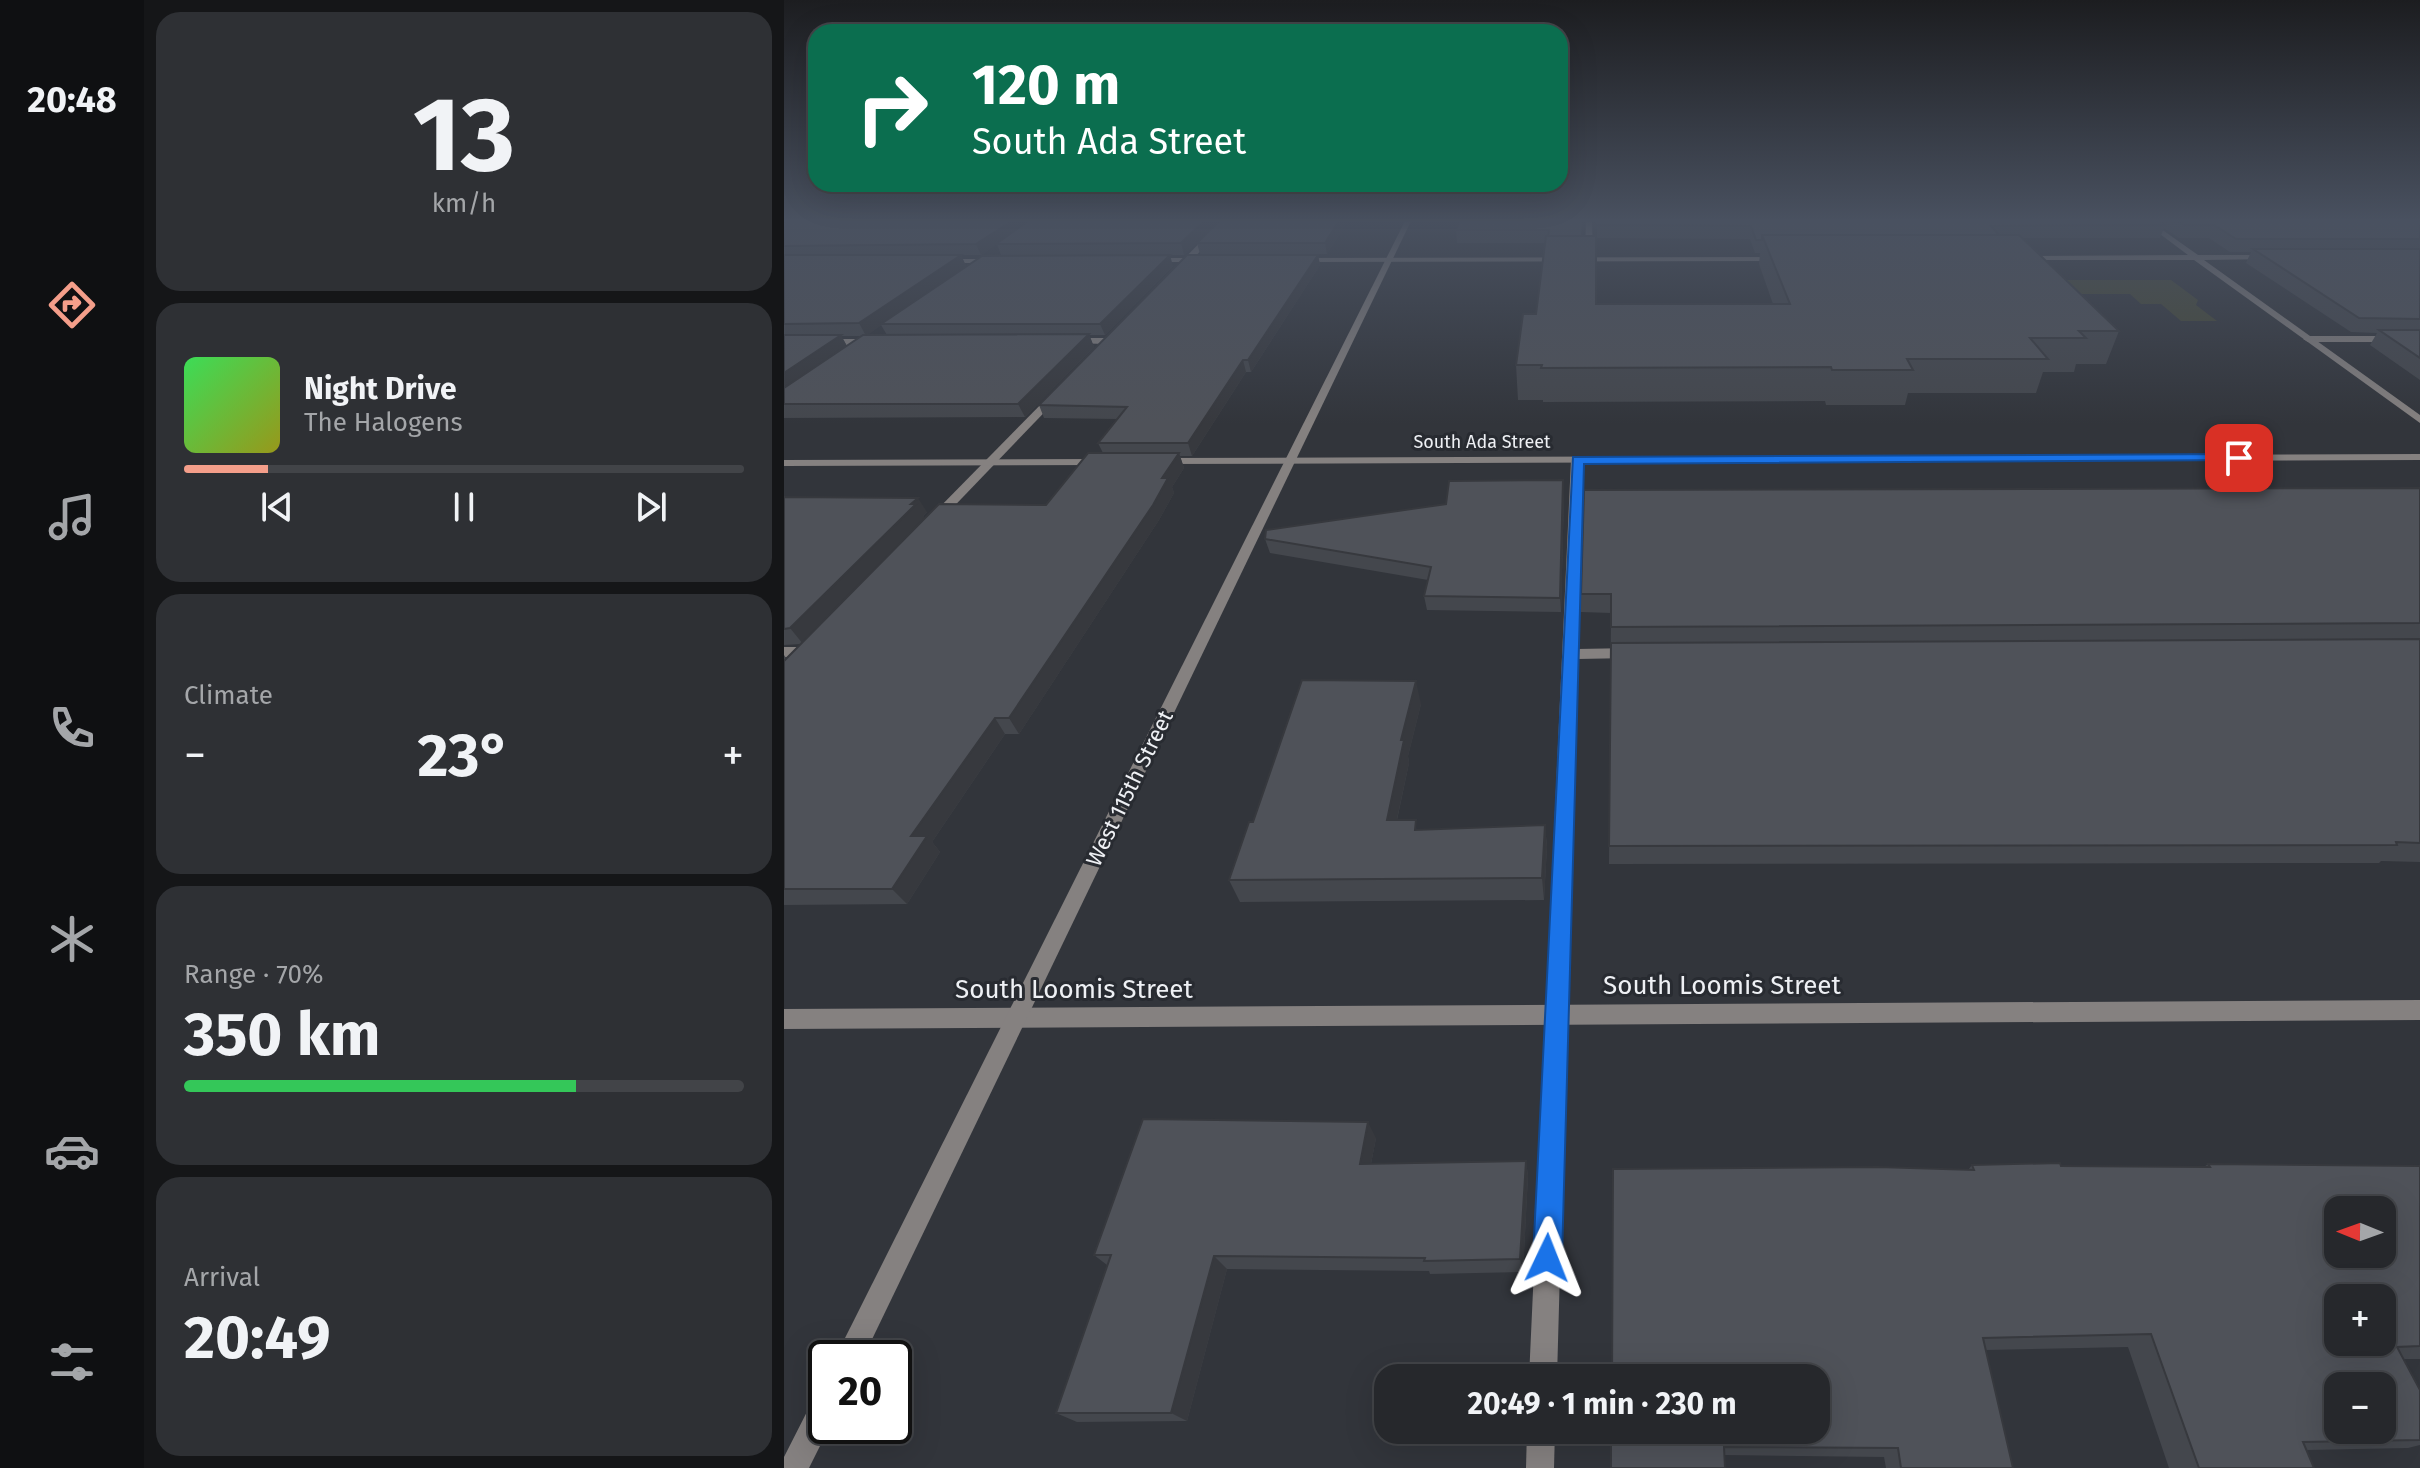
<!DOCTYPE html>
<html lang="en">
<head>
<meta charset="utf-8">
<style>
	:root { --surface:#26282c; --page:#2e3034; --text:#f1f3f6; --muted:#a4a6a9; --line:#424448; --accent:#f49e8a }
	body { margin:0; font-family:"Fira Sans",sans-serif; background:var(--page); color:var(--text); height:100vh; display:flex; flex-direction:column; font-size:30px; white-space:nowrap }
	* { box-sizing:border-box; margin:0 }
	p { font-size:26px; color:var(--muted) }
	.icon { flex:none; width:44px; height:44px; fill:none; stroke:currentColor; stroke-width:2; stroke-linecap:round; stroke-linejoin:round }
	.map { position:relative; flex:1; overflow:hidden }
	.sheet { display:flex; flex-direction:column; gap:12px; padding:12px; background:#151618; width:640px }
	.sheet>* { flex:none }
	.banner { position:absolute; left:24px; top:24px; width:760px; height:168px; border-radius:24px; box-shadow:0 8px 32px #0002,0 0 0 2px var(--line); background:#0b6e4f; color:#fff; overflow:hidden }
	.needle { width:52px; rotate:271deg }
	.buttons { position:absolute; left:1540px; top:1196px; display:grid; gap:16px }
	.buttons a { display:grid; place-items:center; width:72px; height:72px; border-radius:16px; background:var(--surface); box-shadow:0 8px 32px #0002,0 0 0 2px var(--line); font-size:40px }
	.speed { position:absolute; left:24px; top:1340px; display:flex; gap:16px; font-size:40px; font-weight:700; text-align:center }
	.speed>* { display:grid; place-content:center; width:104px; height:104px; border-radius:50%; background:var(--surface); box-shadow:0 8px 32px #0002,0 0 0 2px var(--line); line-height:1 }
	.speed .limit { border:4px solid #111; border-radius:12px; background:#fff; color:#111 }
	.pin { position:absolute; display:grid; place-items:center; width:68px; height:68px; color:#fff; margin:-34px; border-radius:16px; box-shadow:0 4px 12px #0006 }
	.me { position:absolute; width:88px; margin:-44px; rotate:2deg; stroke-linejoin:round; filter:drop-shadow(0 0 6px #0008) }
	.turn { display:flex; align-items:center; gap:28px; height:168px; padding:0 32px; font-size:36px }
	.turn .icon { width:104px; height:104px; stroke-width:2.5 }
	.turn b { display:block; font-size:56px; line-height:68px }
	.big { font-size:60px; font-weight:700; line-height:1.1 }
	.sheet .widget { flex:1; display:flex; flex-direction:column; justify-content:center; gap:12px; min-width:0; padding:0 28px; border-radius:24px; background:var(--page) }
	.sheet .dial { align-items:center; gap:0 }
	.dial b { font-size:104px; line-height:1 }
	.song { display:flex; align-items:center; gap:24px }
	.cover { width:96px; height:96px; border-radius:12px; background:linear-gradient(135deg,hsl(130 70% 55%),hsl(60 70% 35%)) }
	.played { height:8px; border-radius:4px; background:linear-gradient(90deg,var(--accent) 15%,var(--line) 15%) }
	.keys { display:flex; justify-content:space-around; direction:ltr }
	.heat { display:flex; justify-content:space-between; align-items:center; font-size:44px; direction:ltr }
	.charge { height:12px; border-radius:6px; background:linear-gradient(90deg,#34c759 70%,var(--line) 0) }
	.trip { position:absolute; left:590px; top:1364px; width:456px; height:80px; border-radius:24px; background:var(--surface); box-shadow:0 8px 32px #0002,0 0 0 2px var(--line); font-weight:700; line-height:80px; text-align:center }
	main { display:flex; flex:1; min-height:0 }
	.dock { display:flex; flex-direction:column; width:144px; justify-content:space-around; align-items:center; background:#0f1012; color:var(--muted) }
	.dock .icon { width:56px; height:56px }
	.dock .on { color:var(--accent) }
	.dock b { font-size:36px; color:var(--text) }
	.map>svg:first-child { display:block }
	.green { fill:#454835 }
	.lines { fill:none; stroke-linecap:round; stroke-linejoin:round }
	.service { fill:#858180; fill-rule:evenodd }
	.minor { fill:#858180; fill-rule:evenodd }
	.tertiary { fill:#858180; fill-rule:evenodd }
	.wall { fill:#44474d; fill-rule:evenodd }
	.shaded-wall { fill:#37393e }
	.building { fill:#4f5259; stroke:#37393e; stroke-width:2; fill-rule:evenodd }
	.route { fill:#1a73e8; stroke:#114b97; stroke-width:2 }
	.labels { text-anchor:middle; stroke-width:6; stroke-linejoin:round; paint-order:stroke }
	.far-street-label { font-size:18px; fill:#eef0f4; stroke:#282b31 }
	.street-label { font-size:22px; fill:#eef0f4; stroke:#282b31 }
	.near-street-label { font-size:26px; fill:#eef0f4; stroke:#282b31 }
</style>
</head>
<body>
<main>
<nav class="dock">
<b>20:48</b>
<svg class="icon on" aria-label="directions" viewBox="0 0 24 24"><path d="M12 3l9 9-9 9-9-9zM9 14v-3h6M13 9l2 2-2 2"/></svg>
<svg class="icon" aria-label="music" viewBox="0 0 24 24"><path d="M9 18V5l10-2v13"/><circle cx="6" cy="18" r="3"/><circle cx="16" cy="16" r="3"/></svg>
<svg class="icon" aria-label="phone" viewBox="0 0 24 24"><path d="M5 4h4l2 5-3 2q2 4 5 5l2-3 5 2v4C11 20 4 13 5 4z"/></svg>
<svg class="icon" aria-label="climate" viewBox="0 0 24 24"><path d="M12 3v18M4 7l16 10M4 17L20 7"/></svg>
<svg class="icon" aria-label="car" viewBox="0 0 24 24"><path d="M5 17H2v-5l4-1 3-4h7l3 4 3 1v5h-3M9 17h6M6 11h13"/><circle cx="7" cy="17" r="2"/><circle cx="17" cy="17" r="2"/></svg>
<svg class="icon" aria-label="filters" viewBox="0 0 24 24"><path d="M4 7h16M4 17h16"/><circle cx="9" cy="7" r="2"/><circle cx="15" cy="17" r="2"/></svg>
</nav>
<section class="sheet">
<div class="widget dial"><b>13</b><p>km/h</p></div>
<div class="widget">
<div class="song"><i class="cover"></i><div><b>Night Drive</b><p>The Halogens</p></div></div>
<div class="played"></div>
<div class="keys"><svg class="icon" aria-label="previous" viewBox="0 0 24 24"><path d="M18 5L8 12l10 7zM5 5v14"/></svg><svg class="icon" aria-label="pause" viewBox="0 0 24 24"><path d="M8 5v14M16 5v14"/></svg><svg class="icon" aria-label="next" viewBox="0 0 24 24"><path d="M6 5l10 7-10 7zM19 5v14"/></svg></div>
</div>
<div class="widget"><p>Climate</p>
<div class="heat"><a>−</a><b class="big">23°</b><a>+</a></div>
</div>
<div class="widget"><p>Range · 70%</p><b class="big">350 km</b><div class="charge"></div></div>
<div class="widget"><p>Arrival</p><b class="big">20:49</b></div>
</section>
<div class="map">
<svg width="1636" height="1468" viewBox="0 0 1636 1468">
	<rect width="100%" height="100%" fill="#32353b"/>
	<polygon class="green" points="1269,280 1387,280 1414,300 1412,305 1433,321 1397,321 1377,304 1357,304 1346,294 1282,294"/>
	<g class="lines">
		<g class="service">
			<polygon points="439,219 446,219 397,272 391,272 391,268"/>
			<polygon points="802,219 808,219 809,257 805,259 801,257"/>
			<polygon points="1636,336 1636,342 1524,342 1519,339 1524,336"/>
			<polygon points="286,338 324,338 329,341 324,344 283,343 281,341"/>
			<polygon points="0,339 90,339 95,342 90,345 0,345"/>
			<polygon points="268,393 277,395 155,522 147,522 147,516"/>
			<polygon points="793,457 799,460 793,649 848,648 855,653 848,658 793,659 773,1378 745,1378 787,460"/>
			<polygon points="0,647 24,647 31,652 24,657 0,657"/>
			<polygon points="743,1430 771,1430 770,1468 742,1468"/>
		</g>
		<g class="minor">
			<polygon points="1356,219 1363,219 1414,255 1489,255 1486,259 1420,260 1636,415 1636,423 1410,260 1238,260 1234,258 1238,256 1404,255"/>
			<polygon points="994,257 997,261 514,262 510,260 514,258"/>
			<polygon points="363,258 418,258 422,260 418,262 366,262"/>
			<polygon points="155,259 210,259 214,261 210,263 158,263"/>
			<polygon points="1636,454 1636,460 378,464 372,461 378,458"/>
			<polygon points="0,460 318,459 324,462 318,465 0,466"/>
			<polygon points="1636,1000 1636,1020 0,1029 0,1009"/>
		</g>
		<g class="tertiary">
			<polygon points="622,219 628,219 79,1358 51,1358"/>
			<polygon points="42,1390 42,1426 46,1426 25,1468 0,1468 0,1457 32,1394"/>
		</g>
	</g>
	<g class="wall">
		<path d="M0,219H436L400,255H217L213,244L197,255H177L182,266H389L321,335H305L310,347L241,417L0,418ZM97,325L103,335H83ZM57,336H78L63,346Z"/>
		<polygon points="437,219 565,219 543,254 416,254 413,243"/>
		<path d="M676,219H799V236H811L810,219H1636V380L1586,345L1593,333L1567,332L1462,263L1467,252H1446L1425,238H1395L1380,228L1376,238H1239L1335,331L1322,364H1292L1290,372H1259L1252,393H1124L1121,405H1042L1041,401L759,402V400H734L732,365L752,314L761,243H673L672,230ZM812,238L966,239L971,253H976L975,264L989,304H812Z"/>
		<polygon points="534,255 536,265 467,372 462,372 408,456 396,456 400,468 388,487 390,493 375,520 235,734 221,734 148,842 156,852 123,904 0,905 0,655 2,658 17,644 0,645 0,497 143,512 139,516 141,519 262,505 319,453 314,443 334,419 260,418 255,405"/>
		<polygon points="1636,488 1636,862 1597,861 1595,863 825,864 827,613 797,612 797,594"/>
		<polygon points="780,494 777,612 643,610 640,596 644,580 486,553 481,539"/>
		<polygon points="637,704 624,756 625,763 613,820 635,830 761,825 763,847 760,900 456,902 445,880"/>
		<polygon points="592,1138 587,1164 742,1161 744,1176 739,1272 646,1274 645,1271 443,1269 403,1421 293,1422 272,1413 323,1265 310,1255"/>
		<polygon points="1424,1164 1636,1166 1636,1359 1620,1359 1636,1390 1636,1445 1624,1448 1523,1450 1530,1468 1385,1468 1344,1347 1202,1350 1229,1468 1102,1468 1100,1457 940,1455 827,1468 1184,1170 1188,1165 1420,1167"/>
	</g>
	<g class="shaded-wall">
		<polygon points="231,219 251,219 197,255 192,244"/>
		<polygon points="422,219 436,219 400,255 397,243"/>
		<polygon points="556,219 565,219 543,254 541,243"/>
		<polygon points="177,255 182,266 82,336 75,323"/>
		<polygon points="386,255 389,266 321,335 316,324"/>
		<polygon points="534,255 536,265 467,372 464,360"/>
		<polygon points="305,334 310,347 241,417 234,404"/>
		<polygon points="57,335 64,348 0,392 0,373"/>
		<polygon points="459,360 462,372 408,456 404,443"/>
		<polygon points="395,453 400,468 388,487 390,493 375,520 235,734 225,718"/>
		<polygon points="779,480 780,494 777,612 776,598"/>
		<polygon points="134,498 143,512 139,516 141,519 19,644 6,628"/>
		<polygon points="632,681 637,704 624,756 625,763 608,842 603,820 617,740"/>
		<polygon points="211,718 221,734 148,842 156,852 123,904 108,889 127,836"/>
		<polygon points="761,825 763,847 760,900 758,878"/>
		<polygon points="584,1122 592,1138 584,1179 576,1164"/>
		<polygon points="742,1161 744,1176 739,1272 736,1259"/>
		<polygon points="430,1256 443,1269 403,1421 387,1413"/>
	</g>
	<g class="building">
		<polygon points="0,219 231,219 192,244 0,246"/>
		<polygon points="247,219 422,219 397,243 212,244"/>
		<polygon points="437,219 556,219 541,243 413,243"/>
		<polygon points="676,219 799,219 798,236 764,236 765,230 672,230"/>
		<polygon points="811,219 1373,219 1381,225 1207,226 1215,235 978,235 978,240 972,240 967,226 812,225 812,236"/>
		<polygon points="1391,219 1636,219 1636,239 1452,239 1430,225 1400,225"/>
		<polygon points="978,235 1235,235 1335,331 1295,331 1302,338 1246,338 1264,359 1123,359 1129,370 1048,370 1047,367 757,368 758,365 732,365 739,314 752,314 762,236 812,236 812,304 1006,304"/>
		<polygon points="1469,249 1636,249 1636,319 1575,318"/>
		<polygon points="0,255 177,255 75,323 0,324"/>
		<polygon points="386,255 316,324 97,324 198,256"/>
		<polygon points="403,255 534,255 464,360 459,360 404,443 314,443 343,407 255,405"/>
		<polygon points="1595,330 1636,330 1636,358"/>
		<polygon points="305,334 234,404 0,404 0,388 79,335"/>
		<polygon points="0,335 57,335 0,373"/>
		<polygon points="304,453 395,453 378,478 384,478 369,505 225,718 211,718 127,836 143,836 108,889 0,889 0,661 155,504 262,505"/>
		<polygon points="779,480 776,598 640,596 647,567 481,539 482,530 662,504 665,481"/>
		<polygon points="1636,488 1636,623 827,627 827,594 797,594 800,490"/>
		<polygon points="0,497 134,498 127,504 132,504 6,628 0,629"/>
		<polygon points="1636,639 1636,843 1612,842 1613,845 825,846 827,643"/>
		<polygon points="518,680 632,681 617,740 620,740 603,820 632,820 631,830 761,825 758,878 445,880 465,822 469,822"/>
		<polygon points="359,1119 584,1122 576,1164 742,1161 736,1259 640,1261 641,1258 430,1256 387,1413 272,1413 327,1255 310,1255"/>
		<path d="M1276,1163L1277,1166L1426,1167L1424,1164L1636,1166V1346L1613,1347L1636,1390V1440L1519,1442L1530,1468H1415L1367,1334L1199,1338L1229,1468H1117L1114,1448L940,1447L941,1468H827V1430H1032V1378H828L829,1169L1094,1167L1190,1170L1188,1165ZM1554,1210H1598V1254H1554ZM1554,1298H1598V1342H1554ZM1554,1386H1598V1430H1554Z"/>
	</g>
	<linearGradient id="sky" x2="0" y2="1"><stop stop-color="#1c1d20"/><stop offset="0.52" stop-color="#495160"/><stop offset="1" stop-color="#495160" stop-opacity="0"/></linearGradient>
	<rect width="1636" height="424" fill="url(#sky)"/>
	<polygon class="route" points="1455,454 1462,458 1460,460 800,464 778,1258 774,1268 763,1273 753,1268 749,1258 789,457"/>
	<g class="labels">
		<g class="far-street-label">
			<text x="698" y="448">South Ada Street</text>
		</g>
		<g class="street-label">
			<text transform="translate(345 788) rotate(-64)" y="8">West 115th Street</text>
		</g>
		<g class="near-street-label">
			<text x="938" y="994">South Loomis Street</text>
			<text x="290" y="998">South Loomis Street</text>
		</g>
	</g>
</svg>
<div class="buttons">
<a><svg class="needle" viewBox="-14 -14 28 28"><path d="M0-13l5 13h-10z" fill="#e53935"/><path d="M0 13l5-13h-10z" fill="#a4a6a9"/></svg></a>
<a>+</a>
<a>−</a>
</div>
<div class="speed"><div class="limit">20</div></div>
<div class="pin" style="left:1455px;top:458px;background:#d93025"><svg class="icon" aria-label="arrive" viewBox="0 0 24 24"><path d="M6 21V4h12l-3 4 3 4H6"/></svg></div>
<svg class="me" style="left:763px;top:1258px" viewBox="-20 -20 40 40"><path d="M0-17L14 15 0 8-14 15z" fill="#1a73e8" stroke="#fff" stroke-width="4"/></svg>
<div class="trip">20:49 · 1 min · 230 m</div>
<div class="banner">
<div class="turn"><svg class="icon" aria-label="right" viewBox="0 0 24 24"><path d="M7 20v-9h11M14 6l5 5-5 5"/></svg><div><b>120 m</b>South Ada Street</div></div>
</div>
</div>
</main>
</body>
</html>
